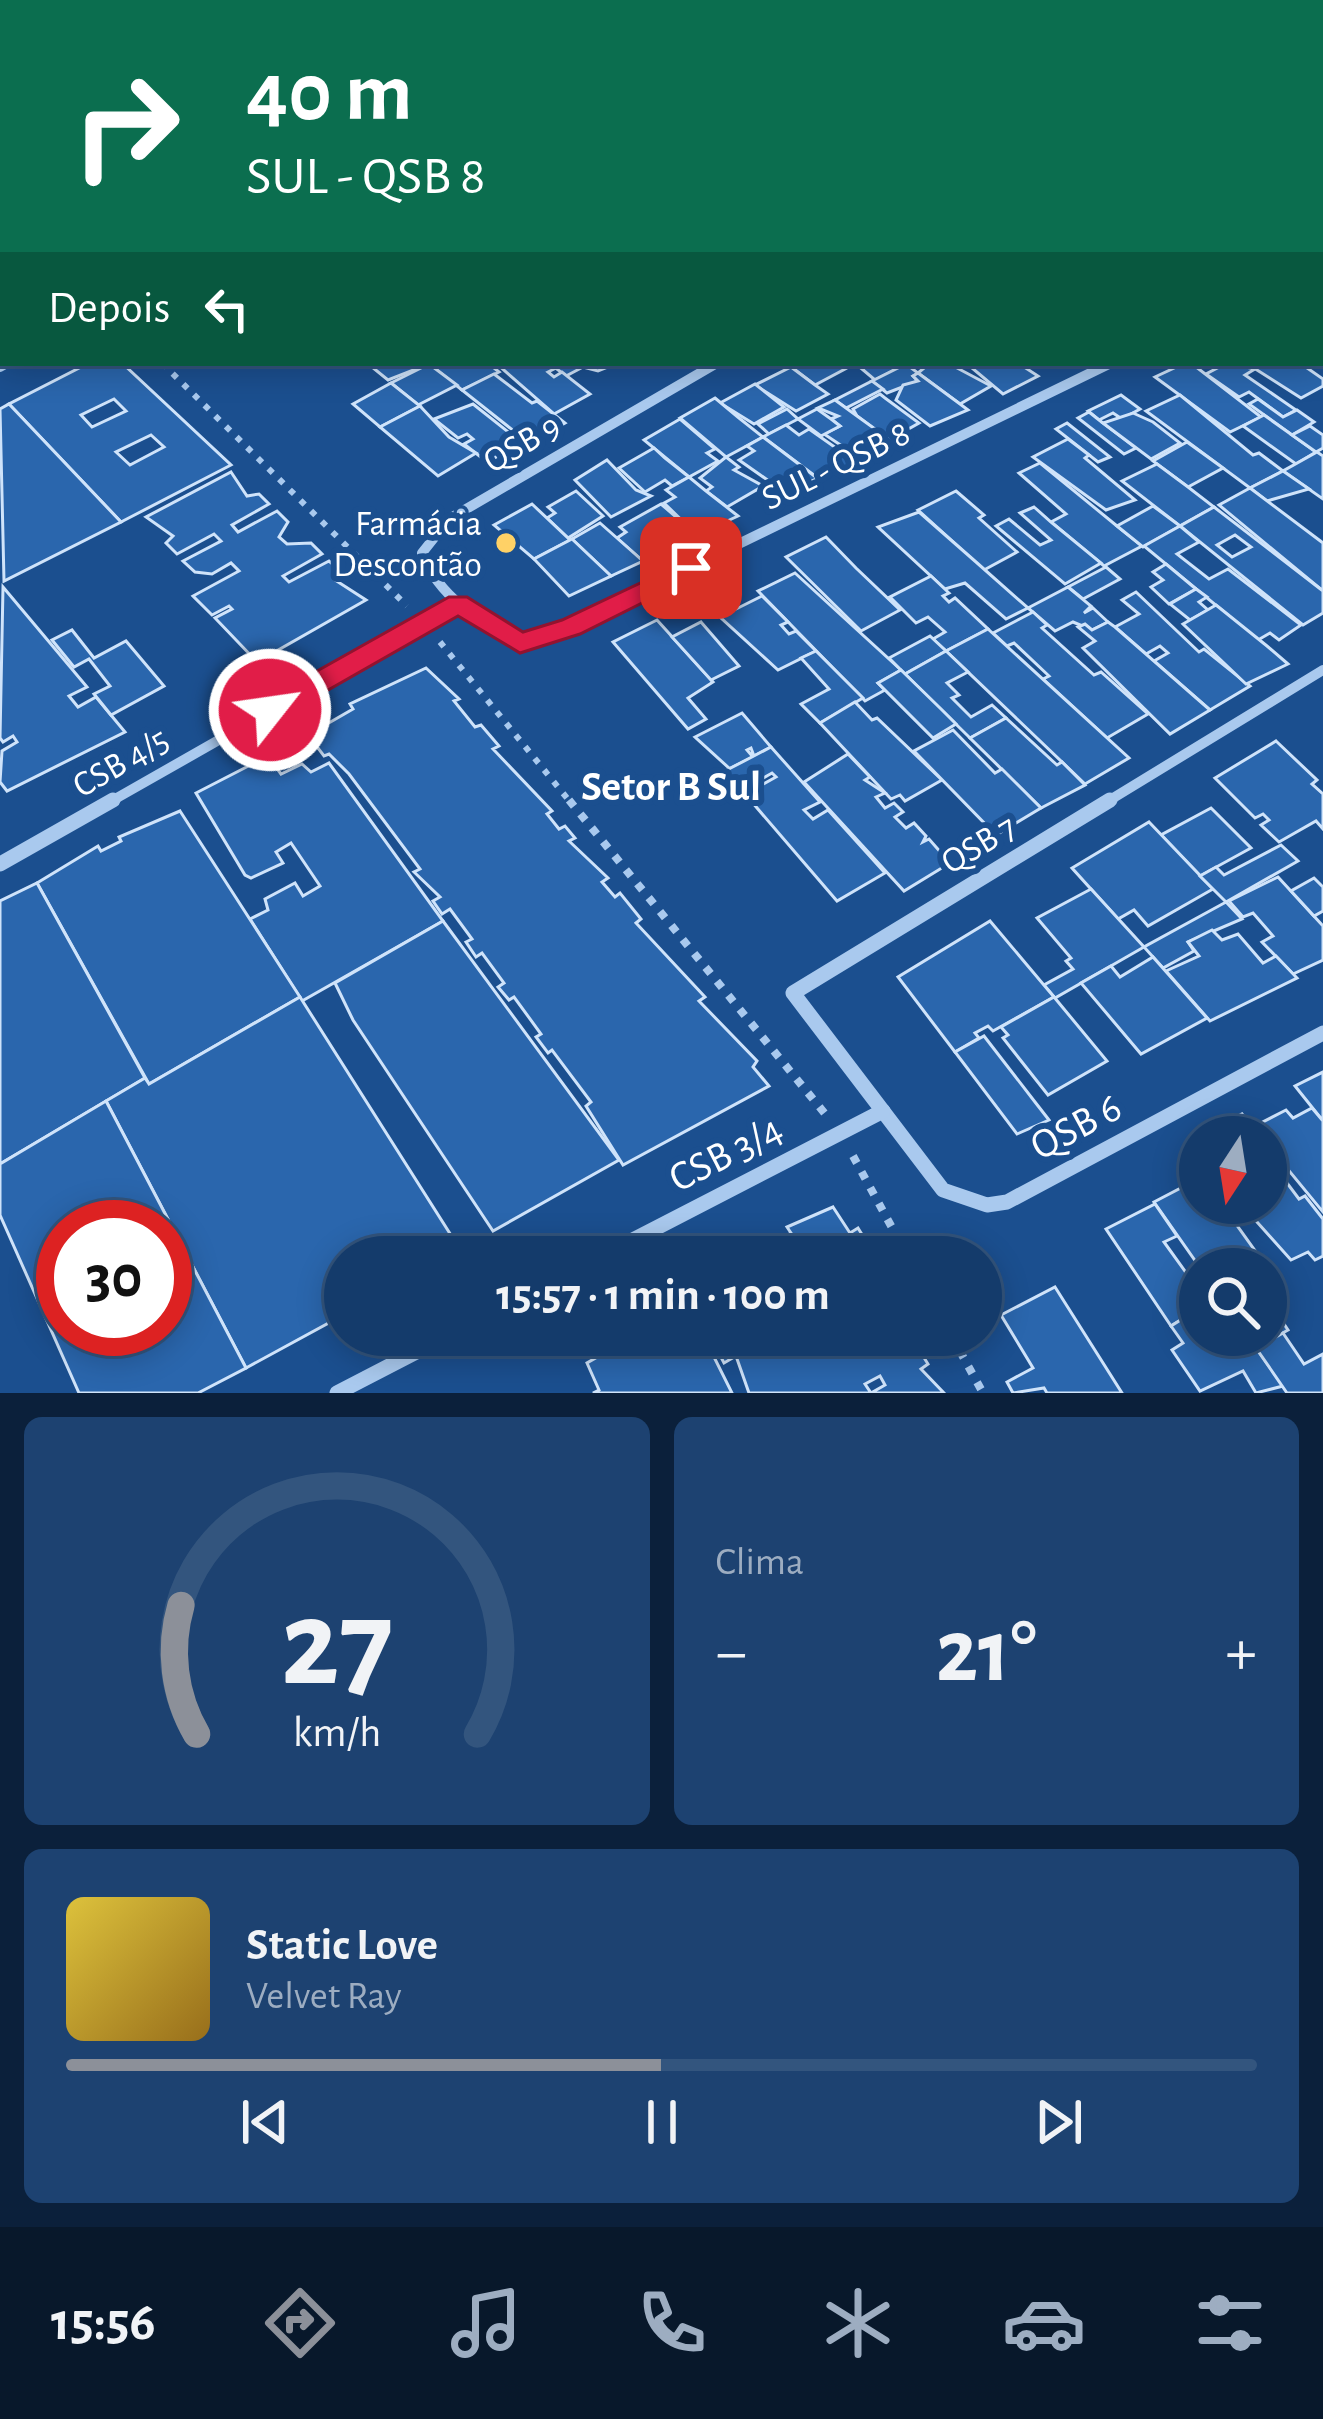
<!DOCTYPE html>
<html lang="pt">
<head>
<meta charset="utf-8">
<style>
	:root { --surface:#143b6b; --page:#1d4271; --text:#f1f3f6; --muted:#9dadc1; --line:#33557e; --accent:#8c9099 }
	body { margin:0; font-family:"Alegreya Sans",sans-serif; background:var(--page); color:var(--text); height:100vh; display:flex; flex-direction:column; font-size:45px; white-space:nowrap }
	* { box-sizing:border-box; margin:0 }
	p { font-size:39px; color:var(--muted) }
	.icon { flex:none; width:66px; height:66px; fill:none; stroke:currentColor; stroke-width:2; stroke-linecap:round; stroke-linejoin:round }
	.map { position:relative; height:1393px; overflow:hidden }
	.drawer { display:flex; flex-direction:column; gap:24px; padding:24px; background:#0b203b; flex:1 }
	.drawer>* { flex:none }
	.hud { position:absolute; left:0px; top:0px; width:1323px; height:366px; box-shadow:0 6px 30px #0003,0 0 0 3px var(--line); background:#0b6e4f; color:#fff; overflow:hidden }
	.needle { width:78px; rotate:192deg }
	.buttons { position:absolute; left:1179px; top:1116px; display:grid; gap:24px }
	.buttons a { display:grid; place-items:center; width:108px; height:108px; border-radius:50%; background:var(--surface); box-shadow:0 6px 30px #0003,0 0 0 3px var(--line); font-size:60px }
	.speed { position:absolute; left:36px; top:1200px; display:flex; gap:24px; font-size:60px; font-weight:700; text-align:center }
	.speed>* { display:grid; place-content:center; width:156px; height:156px; border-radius:50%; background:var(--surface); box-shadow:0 6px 30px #0003,0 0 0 3px var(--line); line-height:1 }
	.speed .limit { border:18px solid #d22; background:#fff; color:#111 }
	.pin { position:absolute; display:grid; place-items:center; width:102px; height:102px; color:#fff; margin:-51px; border-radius:24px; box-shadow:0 6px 18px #0006 }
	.me { position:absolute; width:132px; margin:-66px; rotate:60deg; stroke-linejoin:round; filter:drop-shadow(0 0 9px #0008) }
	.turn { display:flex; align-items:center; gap:42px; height:252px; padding:0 48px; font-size:54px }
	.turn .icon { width:156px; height:156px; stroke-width:2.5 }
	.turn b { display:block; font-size:84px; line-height:102px }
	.then { display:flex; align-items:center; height:114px; padding:0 48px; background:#0003; gap:24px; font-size:45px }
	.big { font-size:90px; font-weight:700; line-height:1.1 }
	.drawer .tile { flex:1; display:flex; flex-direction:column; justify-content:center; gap:18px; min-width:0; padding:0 42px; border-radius:18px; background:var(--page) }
	.drawer .dial { align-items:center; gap:0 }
	.dial svg { height:312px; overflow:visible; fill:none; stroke:var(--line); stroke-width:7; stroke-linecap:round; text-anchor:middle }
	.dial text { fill:var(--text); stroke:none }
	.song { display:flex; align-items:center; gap:36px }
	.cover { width:144px; height:144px; border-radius:18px; background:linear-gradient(135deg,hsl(50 70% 55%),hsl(40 70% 35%)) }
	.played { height:12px; border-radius:6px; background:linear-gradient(90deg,var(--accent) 50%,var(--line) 50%) }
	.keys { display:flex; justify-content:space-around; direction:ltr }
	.heat { display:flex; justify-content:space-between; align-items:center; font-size:66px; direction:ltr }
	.drawer .tiles { flex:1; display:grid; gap:24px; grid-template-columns:1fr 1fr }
	.tile:last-child { grid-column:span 2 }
	.trip { position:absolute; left:324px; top:1236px; width:678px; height:120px; border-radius:60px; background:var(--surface); box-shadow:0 6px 30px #0003,0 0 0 3px var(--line); font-weight:700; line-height:120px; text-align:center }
	.dock { display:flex; height:192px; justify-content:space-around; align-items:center; background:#08182b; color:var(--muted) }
	.dock .icon { width:84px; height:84px }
	.dock .on { color:var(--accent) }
	.dock b { font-size:54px; color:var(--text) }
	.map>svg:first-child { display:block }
	.building { fill:#2a66ad; stroke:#cfe3fa; stroke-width:3; fill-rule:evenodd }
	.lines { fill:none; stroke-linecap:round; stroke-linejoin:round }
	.path-far1 { stroke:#a9c9ee; stroke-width:6; stroke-dasharray:6 9; stroke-linecap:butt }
	.path { stroke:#a9c9ee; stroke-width:8; stroke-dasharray:8 10; stroke-linecap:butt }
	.street-far2 { stroke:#a9c9ee; stroke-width:9 }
	.street-far1 { stroke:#a9c9ee; stroke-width:10 }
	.street { stroke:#a9c9ee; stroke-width:15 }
	.secondary { fill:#d6e6fa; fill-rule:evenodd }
	.route { fill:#e11d48; stroke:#92132f; stroke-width:3 }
	.poi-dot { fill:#ffd166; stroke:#1b4f8f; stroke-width:4.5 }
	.labels { text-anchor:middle; stroke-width:12; stroke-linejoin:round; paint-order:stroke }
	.street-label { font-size:36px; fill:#fff; stroke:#1b4f8f }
	.poi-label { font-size:36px; fill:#fff; stroke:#1b4f8f; text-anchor:end }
	.quarter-label { font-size:42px; font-weight:bold; fill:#fff; stroke:#1b4f8f }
	.near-street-label { font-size:42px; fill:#fff; stroke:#1b4f8f }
</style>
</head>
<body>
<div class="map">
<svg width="1323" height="1393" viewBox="0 0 1323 1393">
	<rect width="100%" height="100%" fill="#1b4f8f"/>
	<g class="building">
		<path d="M89,363H122L231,465L121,522L9,404ZM114,399L126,411L92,427L81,415ZM151,435L164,447L130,465L116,452Z"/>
		<polygon points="367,363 428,363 429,364 388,380"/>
		<polygon points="488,363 499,372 462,390 429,364"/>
		<polygon points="549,363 610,363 613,365 598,371 583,367 566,376"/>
		<polygon points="549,363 556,368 548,372 554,377 562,372 590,394 554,414 497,364"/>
		<polygon points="786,363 837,363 845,369 815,385"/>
		<polygon points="874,363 904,363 906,364 875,380 862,369"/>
		<polygon points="959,363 964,366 959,369 991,386 960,404 918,373 930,363"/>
		<polygon points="966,363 1018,363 1038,376 1003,394"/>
		<polygon points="1185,363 1191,363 1261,417 1230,432 1155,377"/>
		<polygon points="1227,363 1255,369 1245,375 1296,410 1283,417 1249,392 1239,397 1206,374"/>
		<polygon points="1246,363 1300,363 1323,379 1323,386 1301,398"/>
		<polygon points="429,364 457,385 418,405 391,383"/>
		<polygon points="906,364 918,373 913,376 918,381 887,393 872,381"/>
		<polygon points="791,367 815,385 828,394 796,411 755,385"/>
		<polygon points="918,373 960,404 968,410 930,426 896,400 903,385 918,381 913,376"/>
		<polygon points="494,374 532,403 537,401 565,423 529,443 462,390"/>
		<polygon points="872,381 883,389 846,408 835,400"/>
		<polygon points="391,383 420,406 380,427 353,404"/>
		<polygon points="755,384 784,407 754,424 720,403"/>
		<polygon points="880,394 885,398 919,423 889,440 857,416 853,409"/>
		<polygon points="1121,395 1140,409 1122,419 1113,413 1099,420 1088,411"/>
		<polygon points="1180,395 1253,455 1259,453 1283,471 1250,488 1146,411"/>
		<polygon points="715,398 739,418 763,437 726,457 680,418"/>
		<polygon points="1258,399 1283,417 1297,410 1314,422 1292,435 1249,404"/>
		<polygon points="835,400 857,416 882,434 851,452 824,434 840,426 831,419 838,416 818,408"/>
		<polygon points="9,404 121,522 4,581 0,409"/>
		<polygon points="473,404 522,443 487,462 464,444 473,439 467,434 458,438 434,419"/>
		<polygon points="420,406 449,437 476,453 438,476 380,427"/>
		<polygon points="787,409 798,419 769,434 758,424"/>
		<polygon points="817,409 831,419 840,426 821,436 798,419"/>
		<polygon points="1089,412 1099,420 1136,448 1124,454 1078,418"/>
		<polygon points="1133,413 1153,422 1180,443 1151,459 1103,423"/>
		<polygon points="1264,415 1292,435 1316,452 1296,464 1243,426"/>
		<polygon points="680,419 715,449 707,453 718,461 689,477 644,440"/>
		<polygon points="1067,423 1110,457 1098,462 1056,429"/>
		<polygon points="786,425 799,435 809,429 856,462 819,479 763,437"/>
		<polygon points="1310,426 1323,435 1323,448 1316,452 1292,435"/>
		<polygon points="763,437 817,478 818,478 786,493 739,460 754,451 747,446"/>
		<polygon points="1068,439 1089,455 1085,458 1135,500 1106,510 1033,457"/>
		<polygon points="1187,442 1223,468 1188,487 1153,461"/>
		<polygon points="654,448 665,458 689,477 672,486 665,480 645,492 619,468"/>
		<polygon points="1317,452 1323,456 1323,499 1283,471"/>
		<polygon points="726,457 739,467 734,470 763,486 727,507 706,491 712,487 700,478"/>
		<polygon points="607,460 636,490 651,496 611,517 575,480"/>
		<polygon points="1040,463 1117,526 1142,546 1104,566 1051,522 1066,514 1019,473"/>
		<polygon points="1157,464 1188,487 1214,507 1180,526 1122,481"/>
		<polygon points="1283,471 1309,489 1267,501 1250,488"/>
		<polygon points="231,472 247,496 259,494 269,504 232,525 238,532 277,511 288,522 279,537 287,544 311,543 322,554 283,576 289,582 329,561 342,572 335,580 366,600 257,662 215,618 232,609 229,606 212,615 193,596 239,571 231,563 212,574 195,572 183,561 221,541 214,534 177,554 166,543 173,536 146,517"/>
		<polygon points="689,477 706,491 738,516 697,535 664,503 675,497 666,490"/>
		<polygon points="1250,488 1323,543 1323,591 1219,505"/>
		<polygon points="576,491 603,516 568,538 547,518 555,513 548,507"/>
		<polygon points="956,491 984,515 979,518 1017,552 984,570 918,510"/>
		<polygon points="532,504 570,540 534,559 494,525"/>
		<polygon points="661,504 698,536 643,561 617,538 626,532 620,527"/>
		<polygon points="1153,506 1180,526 1143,547 1117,526"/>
		<polygon points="1034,507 1051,522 1101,563 1065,584 996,526 1009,519 1040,545 1051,540 1020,513"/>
		<path d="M1214,507L1323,591V613L1303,625L1180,526ZM1235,535L1251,547L1232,557L1217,545Z"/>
		<polygon points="919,512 976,562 1028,608 1006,619 965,583 945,589 878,527"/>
		<polygon points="600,523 635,554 643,561 611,576 572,539"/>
		<polygon points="1180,526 1199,542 1177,554 1209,579 1228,569 1301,625 1279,640 1270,633 1258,640 1144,546"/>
		<polygon points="826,537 856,568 900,610 861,631 786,557"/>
		<polygon points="572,539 611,576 569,596 534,559"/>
		<polygon points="1166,564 1196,589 1169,604 1151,587 1163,580 1153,572"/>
		<polygon points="1106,567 1120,579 1083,599 1068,587"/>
		<polygon points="795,573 901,670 878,683 885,690 865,701 758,591"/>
		<polygon points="931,576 949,593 943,596 949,602 955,598 988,629 946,651 933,639 945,632 928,617 916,623 890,597"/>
		<polygon points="3,587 87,687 69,696 78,707 96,697 125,732 7,791 0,782 2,751 17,742 13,736 3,742 0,738"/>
		<polygon points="1068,587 1091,606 1084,613 1093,608 1108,622 1092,630 1073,622 1055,631 1028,608"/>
		<polygon points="1196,589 1207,597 1199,602 1208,610 1190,620 1170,604"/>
		<polygon points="1136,592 1199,652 1204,649 1250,686 1210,710 1154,661 1168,653 1160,646 1146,654 1115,627 1139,614 1122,600"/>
		<polygon points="762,596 788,622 781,625 789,634 796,631 816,651 778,670 720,617"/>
		<polygon points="1216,605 1267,646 1288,664 1246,684 1183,624"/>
		<polygon points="1033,612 1047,625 1042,628 1094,675 1101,672 1148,714 1107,738 1043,679 1049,676 1014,643 1007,646 993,633"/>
		<polygon points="657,620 713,682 688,698 706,719 688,729 613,642"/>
		<polygon points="701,622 739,666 711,680 672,637"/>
		<polygon points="1108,622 1115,627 1210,710 1170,734 1083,648 1095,641 1078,627 1085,624 1092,630"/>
		<polygon points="988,629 1129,758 1085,784 946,651"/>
		<polygon points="72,630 94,658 126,641 164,686 111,715 94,694 110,686 89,659 74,667 52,640"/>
		<polygon points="930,636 946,651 905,674 889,658"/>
		<polygon points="816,651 863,698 820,723 801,704 829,689 801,658"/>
		<polygon points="946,651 968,672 947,683 959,695 952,698 971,717 992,705 1006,718 970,738 905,674"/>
		<polygon points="426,668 459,699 454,701 475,727 481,725 499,746 493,749 552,811 547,814 559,829 565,826 575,838 569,841 608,878 602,882 615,897 620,893 641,919 636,923 705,997 699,1001 757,1061 753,1067 769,1086 623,1165 586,1106 591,1102 552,1050 548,1053 536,1037 541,1034 514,997 509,1000 498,987 504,983 482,953 476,957 466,942 472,939 450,909 442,914 433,901 440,897 414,872 420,869 349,774 329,754 324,756 308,735 353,709 350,704"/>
		<polygon points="901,670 941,709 956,724 933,738 878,683"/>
		<polygon points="855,702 872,720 877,718 942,780 905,801 900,795 891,799 820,723"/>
		<polygon points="742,713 771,747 754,756 751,748 747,750 753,757 725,771 730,769 695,737"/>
		<polygon points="1006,718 1057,765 1062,762 1085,785 1041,808 970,738"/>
		<polygon points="953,730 995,773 1002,769 1041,808 996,835 914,751"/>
		<polygon points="1276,741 1317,780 1312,784 1323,794 1323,829 1316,821 1279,842 1261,825 1269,820 1263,814 1255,818 1215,778"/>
		<polygon points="771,747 820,802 804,810 813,819 828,810 885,873 837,901 745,794 776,777 772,773 742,790 725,771"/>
		<polygon points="848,754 870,777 865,780 885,793 876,797 885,808 894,803 903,812 895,817 906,828 914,823 926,836 923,842 929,839 950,863 904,891 804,782"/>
		<polygon points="268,756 281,774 302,764 311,772 329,763 443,921 302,1001 250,919 268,910 265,899 295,883 303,896 320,886 291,843 276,852 283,863 251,878 245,875 196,793"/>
		<polygon points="1211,808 1251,848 1200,876 1161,835"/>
		<polygon points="180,811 300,997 149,1084 37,883 98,846 101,851 121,841 119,837"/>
		<polygon points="1149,822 1213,889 1148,926 1134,910 1118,919 1072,868"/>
		<polygon points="1281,845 1298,861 1226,902 1200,876 1216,867 1224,875"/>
		<polygon points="1278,877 1323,926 1323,960 1293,974 1262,942 1273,936 1253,913 1243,917 1229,901"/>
		<polygon points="1314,878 1323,887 1323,911 1314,916 1291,891"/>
		<polygon points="37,883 145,1078 0,1164 0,901"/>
		<polygon points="1091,889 1144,947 1055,998 1044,985 1073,969 1066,961 1071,958 1037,918"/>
		<polygon points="1226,902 1242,919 1188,942 1194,951 1163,968 1144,947"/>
		<polygon points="443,921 619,1160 493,1231 353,1020 335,983"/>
		<polygon points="990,921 1054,997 993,1031 988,1026 975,1033 979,1038 955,1052 898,977"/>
		<polygon points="1212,930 1222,940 1238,934 1263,963 1276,956 1297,978 1210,1021 1166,971 1199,956 1188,942"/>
		<polygon points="1153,957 1207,1018 1141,1054 1081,983 1111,966 1120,977"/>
		<polygon points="300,997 461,1251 450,1257 345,1257 345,1314 246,1368 106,1101 145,1078 149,1084"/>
		<polygon points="1054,997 1107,1061 1048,1095 1003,1038 1008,1035 1001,1027"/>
		<polygon points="984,1036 1035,1102 1049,1120 1017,1134 955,1052"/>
		<polygon points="1323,1072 1323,1121 1295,1086"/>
		<path d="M106,1101L246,1368L198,1393H79L0,1215V1164ZM63,1227H165V1329H63Z"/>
		<polygon points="1312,1108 1323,1121 1323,1212 1253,1127 1286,1110 1293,1118"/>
		<polygon points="1242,1114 1260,1137 1200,1137 1200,1159 1187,1142"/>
		<polygon points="1266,1155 1299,1199 1305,1196 1323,1219 1323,1256 1315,1260 1308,1252 1291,1260 1240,1203 1266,1203"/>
		<polygon points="1200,1178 1200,1203 1232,1203 1226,1210 1271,1273 1201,1269 1154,1202"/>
		<polygon points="1155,1204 1177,1236 1164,1242 1200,1292 1200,1308 1171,1326 1106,1229"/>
		<polygon points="833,1207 850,1233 858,1228 876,1257 750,1257 791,1233 787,1227"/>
		<polygon points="1055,1287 1122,1393 1047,1393 1044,1388 1013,1393 1007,1382 1033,1368 1001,1315"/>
		<polygon points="1272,1306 1288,1330 1256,1348 1247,1335 1266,1335 1266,1310"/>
		<polygon points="1200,1308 1200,1335 1247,1335 1283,1386 1256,1393 1243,1371 1200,1391 1172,1350 1183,1343 1171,1326"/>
		<polygon points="1283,1333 1304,1364 1323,1354 1323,1393 1287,1393 1256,1348"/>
		<polygon points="636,1335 703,1335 732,1393 593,1393 599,1390 587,1363"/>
		<polygon points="719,1335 921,1335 926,1344 918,1348 928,1364 921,1369 944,1393 871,1393 885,1385 880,1376 865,1384 871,1393 749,1393 736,1356 724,1363 714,1344 722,1339"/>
	</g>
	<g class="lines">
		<g class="path-far1">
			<polyline points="162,363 407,606"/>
			<polyline points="440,642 571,803"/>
		</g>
		<g class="path">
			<polyline points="569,800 826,1115"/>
			<polyline points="853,1156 908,1257"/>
			<polyline points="951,1335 983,1393"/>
		</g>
		<g class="street-far2">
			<polyline points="166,3 173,0"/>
			<polyline points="555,3 561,0"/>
			<polyline points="911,3 917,0"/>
		</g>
		<g class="street-far1">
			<path d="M717,363L449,519L422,553C439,598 480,621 520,643L545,638L1111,363"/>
			<polyline points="0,367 7,363"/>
			<polyline points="108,803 458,604"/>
			<polyline points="1105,803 1323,670"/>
		</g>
		<g class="street">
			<polyline points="1110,800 793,993 943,1190 987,1205 1007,1202 1323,1033"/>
			<polyline points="0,864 113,800"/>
			<polyline points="600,1257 883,1111"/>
			<polyline points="337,1393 449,1335"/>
		</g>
		<g class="secondary">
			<polygon points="864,0 883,0 885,3 866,3"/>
			<polygon points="1323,6 1323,17 1320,18 1320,7"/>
			<rect x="1320" y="230" width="3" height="12"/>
		</g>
	</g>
	<polygon class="route" points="691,559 703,568 700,574 580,634 520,653 458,616 279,718 260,718 256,710 260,703 449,597 467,597 523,632 562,620"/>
	<circle class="poi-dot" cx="506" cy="543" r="12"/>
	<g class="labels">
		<g class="street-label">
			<text transform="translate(521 442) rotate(-30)" y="13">QSB 9</text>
			<text transform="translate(835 464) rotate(-26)" y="13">SUL - QSB 8</text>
			<text transform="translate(120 761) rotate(-30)" y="13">CSB 4/5</text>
			<text transform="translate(978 843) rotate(-31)" y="13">QSB 7</text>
		</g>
		<g class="poi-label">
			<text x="482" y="535">Farmácia<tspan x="482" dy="41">Descontão</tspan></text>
		</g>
		<g class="quarter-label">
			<text x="671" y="800">Setor B Sul</text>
		</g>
		<g class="near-street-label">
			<text transform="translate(1075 1125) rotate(-28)" y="15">QSB 6</text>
			<text transform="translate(725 1152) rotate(-27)" y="15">CSB 3/4</text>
		</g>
	</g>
</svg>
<div class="buttons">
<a><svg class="needle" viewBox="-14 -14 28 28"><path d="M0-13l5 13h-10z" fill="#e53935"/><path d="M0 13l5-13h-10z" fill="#9dadc1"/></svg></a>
<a><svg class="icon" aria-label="search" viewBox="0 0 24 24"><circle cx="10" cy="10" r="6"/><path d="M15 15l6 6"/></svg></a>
</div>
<div class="speed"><div class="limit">30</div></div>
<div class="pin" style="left:691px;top:568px;background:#d93025"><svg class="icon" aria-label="arrive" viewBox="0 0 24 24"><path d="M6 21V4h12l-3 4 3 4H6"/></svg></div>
<svg class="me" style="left:270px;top:710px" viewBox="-20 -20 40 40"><circle r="17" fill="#e11d48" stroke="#fff" stroke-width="3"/><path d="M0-11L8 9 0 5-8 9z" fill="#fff"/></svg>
<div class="trip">15:57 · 1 min · 100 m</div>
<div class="hud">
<div class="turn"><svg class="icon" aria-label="right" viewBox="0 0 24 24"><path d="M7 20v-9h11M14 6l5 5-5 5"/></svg><div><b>40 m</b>SUL - QSB 8</div></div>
<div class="then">Depois<svg class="icon" aria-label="left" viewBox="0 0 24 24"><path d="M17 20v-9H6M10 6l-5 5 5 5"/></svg></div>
</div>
</div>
<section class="drawer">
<div class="tiles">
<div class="tile dial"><svg viewBox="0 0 100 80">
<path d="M14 69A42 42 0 1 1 86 69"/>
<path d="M14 69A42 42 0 0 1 10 36" stroke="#8c9099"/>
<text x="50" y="56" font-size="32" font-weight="700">27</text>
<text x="50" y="72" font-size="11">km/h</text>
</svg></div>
<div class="tile"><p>Clima</p>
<div class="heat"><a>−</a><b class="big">21°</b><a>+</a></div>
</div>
<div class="tile">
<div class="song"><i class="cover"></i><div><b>Static Love</b><p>Velvet Ray</p></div></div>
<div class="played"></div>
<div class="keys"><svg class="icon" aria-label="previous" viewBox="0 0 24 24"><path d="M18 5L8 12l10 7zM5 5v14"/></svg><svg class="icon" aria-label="pause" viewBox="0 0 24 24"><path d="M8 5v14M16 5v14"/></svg><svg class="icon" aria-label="next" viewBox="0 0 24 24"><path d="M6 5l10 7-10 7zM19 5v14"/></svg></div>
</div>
</div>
</section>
<nav class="dock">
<b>15:56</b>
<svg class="icon on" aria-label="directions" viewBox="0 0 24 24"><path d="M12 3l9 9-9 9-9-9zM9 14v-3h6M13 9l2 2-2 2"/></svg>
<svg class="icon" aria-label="music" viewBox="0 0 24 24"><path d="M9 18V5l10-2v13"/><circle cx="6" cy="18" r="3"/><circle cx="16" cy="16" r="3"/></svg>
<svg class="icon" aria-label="phone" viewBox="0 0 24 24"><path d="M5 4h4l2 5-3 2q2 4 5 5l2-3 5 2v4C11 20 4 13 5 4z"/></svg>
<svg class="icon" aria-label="climate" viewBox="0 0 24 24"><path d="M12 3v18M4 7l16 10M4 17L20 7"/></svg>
<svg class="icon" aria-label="car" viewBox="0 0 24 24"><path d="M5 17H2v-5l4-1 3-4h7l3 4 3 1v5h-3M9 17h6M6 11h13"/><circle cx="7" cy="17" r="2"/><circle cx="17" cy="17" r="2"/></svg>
<svg class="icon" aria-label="filters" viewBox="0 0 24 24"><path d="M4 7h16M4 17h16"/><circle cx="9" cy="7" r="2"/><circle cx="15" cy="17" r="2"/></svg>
</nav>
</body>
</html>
